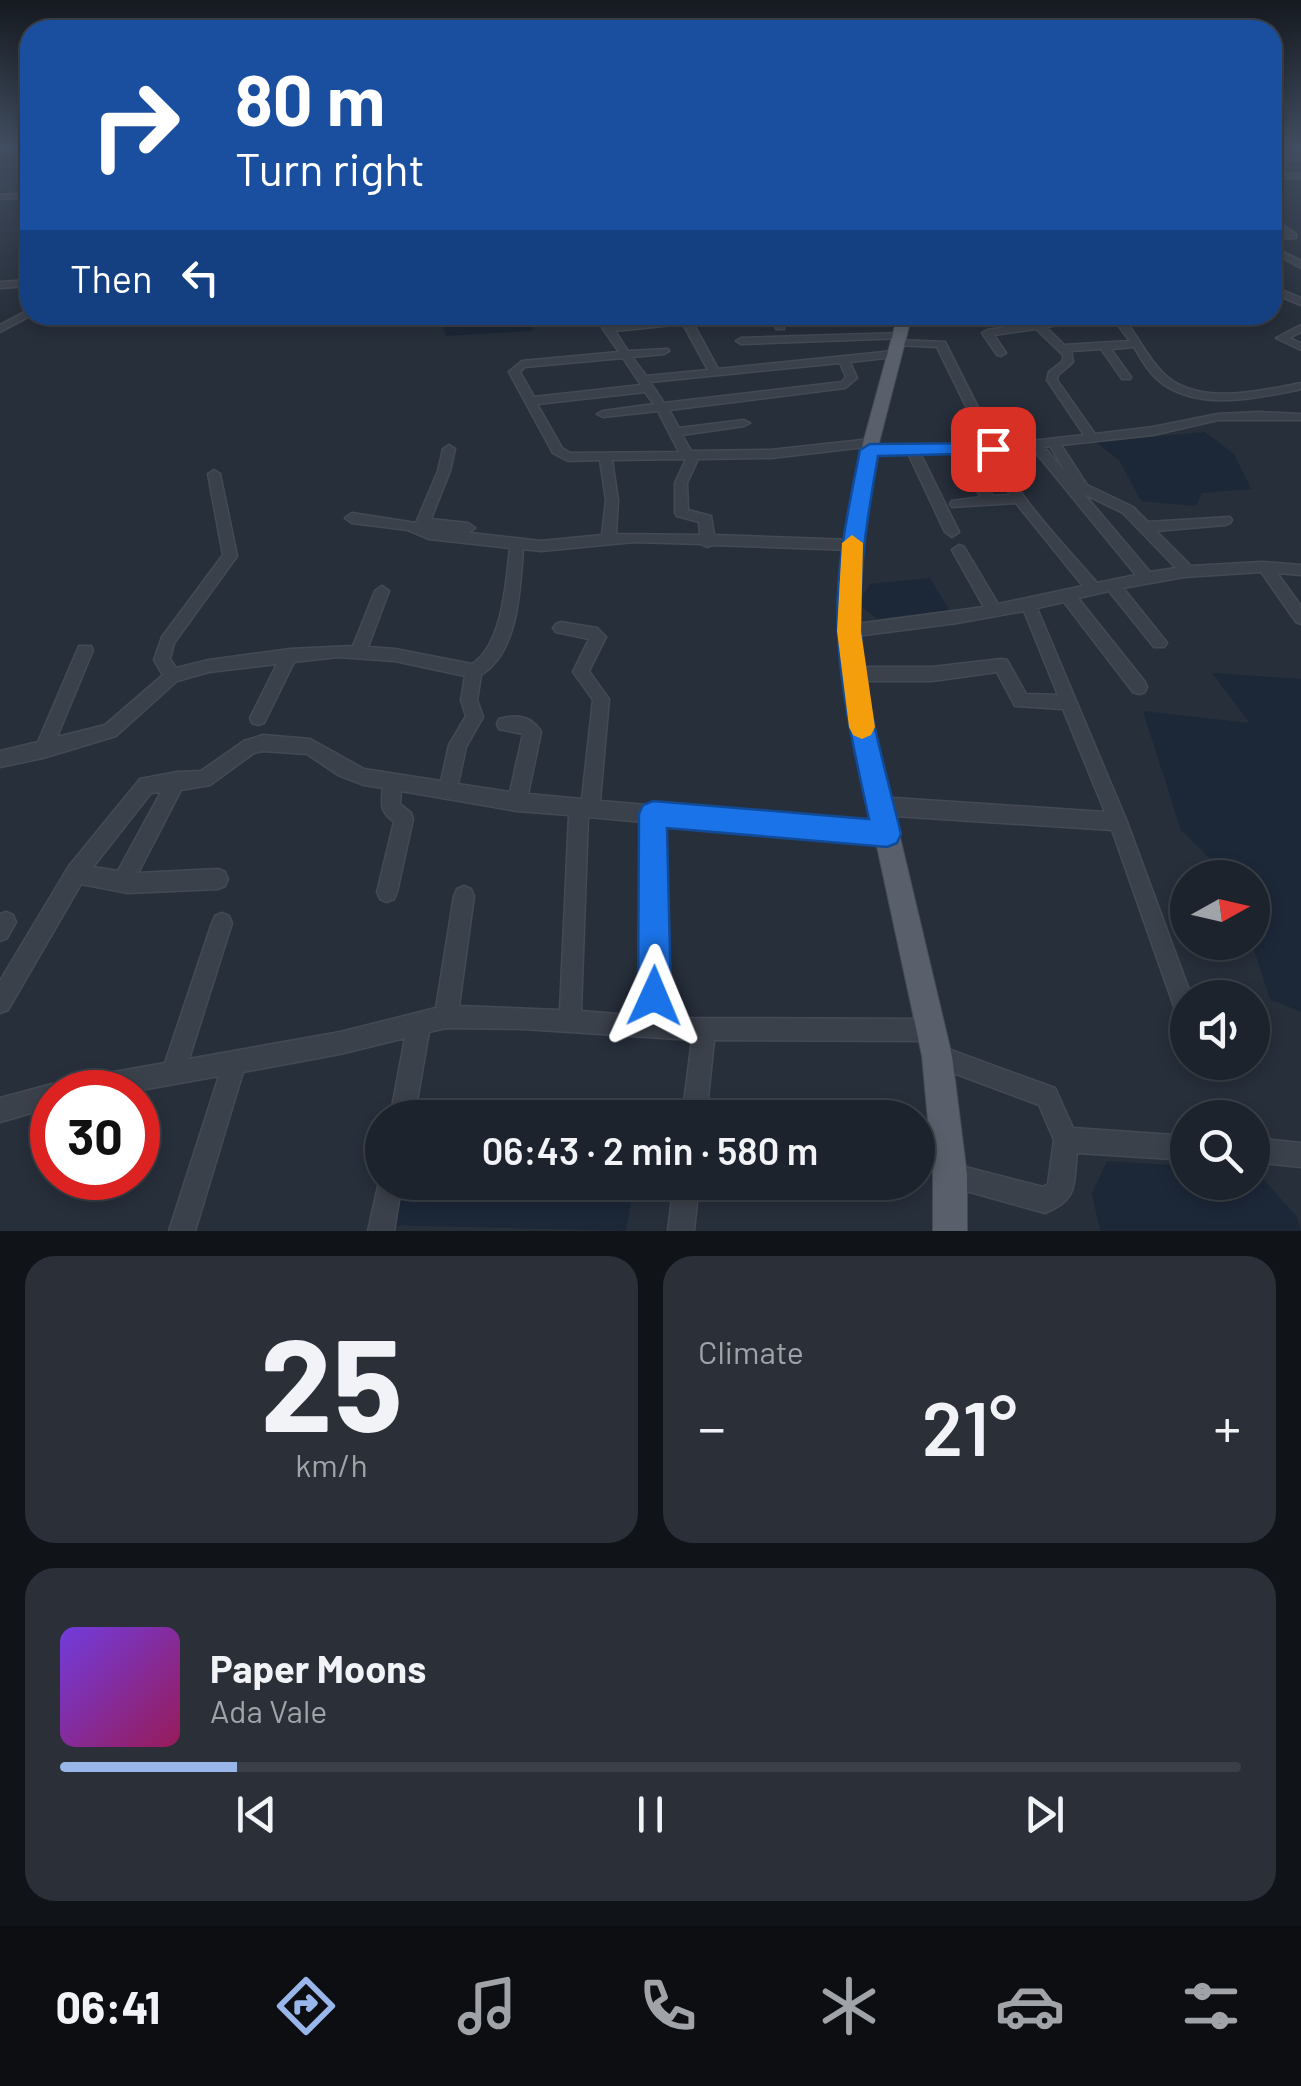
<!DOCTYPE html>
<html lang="en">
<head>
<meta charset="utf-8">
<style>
	:root { --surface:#1d232c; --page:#2a2f38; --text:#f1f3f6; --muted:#a0a4a9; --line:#3b4048; --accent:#98b6ea }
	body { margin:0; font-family:Barlow,sans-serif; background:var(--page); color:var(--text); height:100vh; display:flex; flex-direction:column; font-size:38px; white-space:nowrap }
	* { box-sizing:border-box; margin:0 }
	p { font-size:32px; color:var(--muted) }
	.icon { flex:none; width:55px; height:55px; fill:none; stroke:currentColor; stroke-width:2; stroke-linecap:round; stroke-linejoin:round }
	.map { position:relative; height:1231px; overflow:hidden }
	.panel { display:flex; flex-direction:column; gap:25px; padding:25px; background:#101318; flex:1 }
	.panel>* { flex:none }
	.banner { position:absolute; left:20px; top:20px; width:1262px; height:305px; border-radius:30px; box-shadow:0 5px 15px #0003,0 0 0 2px var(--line); background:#1a4fa0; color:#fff; overflow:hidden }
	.needle { width:65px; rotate:82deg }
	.fabs { position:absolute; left:1170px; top:860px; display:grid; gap:20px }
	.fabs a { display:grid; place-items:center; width:100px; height:100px; border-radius:50%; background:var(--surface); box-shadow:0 5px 15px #0003,0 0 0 2px var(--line); font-size:50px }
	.speed { position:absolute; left:30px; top:1070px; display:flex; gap:20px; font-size:50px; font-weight:700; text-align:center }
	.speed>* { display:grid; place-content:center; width:130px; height:130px; border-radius:50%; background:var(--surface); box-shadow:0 5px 15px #0003,0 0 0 2px var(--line); line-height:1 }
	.speed .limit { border:15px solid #d22; background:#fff; color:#111 }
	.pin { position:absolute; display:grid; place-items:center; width:85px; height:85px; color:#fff; margin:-42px; border-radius:20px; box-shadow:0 5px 15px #0006 }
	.me { position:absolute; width:110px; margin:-55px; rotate:1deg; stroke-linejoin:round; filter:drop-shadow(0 0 8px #0008) }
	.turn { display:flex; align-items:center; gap:35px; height:210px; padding:0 50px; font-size:45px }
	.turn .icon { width:130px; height:130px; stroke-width:2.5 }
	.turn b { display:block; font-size:70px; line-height:85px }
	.then { display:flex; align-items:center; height:95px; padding:0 50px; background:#0003; gap:20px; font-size:38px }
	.big { font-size:75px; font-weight:600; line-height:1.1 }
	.panel .tile { flex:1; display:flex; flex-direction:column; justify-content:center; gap:15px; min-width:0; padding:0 35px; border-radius:30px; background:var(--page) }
	.panel .dial { align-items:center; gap:0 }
	.dial b { font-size:130px; line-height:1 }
	.song { display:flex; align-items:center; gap:30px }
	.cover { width:120px; height:120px; border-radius:15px; background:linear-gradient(135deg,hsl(260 70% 55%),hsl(330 70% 35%)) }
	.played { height:10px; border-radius:5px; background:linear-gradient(90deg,var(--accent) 15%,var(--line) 15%) }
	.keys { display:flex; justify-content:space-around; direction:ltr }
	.heat { display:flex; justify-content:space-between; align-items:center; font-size:55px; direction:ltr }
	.panel .tiles { flex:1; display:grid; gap:25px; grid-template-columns:1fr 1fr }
	.tile:last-child { grid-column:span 2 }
	.trip { position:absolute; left:365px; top:1100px; width:570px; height:100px; border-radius:50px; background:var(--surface); box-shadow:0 5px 15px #0003,0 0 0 2px var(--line); font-weight:600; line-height:100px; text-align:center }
	.dock { display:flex; height:160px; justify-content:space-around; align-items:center; background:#0c0e12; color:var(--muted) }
	.dock .icon { width:70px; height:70px }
	.dock .on { color:var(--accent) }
	.dock b { font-size:45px; color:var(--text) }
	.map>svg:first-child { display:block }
	.water { fill:#1c2738 }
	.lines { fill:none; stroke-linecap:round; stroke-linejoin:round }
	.minor-casing { stroke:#444a54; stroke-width:3 }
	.major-casing { stroke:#444a54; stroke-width:2 }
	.minor { fill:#3b414b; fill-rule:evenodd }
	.major { fill:#59606b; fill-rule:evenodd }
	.route { fill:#1a73e8; stroke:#114b97; stroke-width:2.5 }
	.slow { fill:#f59e0b }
</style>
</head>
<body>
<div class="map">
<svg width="1301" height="1231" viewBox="0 0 1301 1231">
	<rect width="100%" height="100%" fill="#272f3b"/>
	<g class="water">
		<polygon points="440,315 537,315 532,331 446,336"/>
		<polygon points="1205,432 1234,454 1251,489 1202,493 1196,506 1141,501 1119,460 1096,442"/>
		<polygon points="930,578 949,610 877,619 858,604 870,584"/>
		<polygon points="1212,673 1301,679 1301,1012 1270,999 1252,943 1252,878 1229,877 1181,830 1143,711 1250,723"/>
		<polygon points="1107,1161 1187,1166 1188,1182 1252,1182 1253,1171 1256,1171 1297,1217 1301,1231 1100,1231 1092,1193"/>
		<polygon points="396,1183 634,1183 626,1231 385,1225"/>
	</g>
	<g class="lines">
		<defs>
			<g id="minor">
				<polygon points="30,149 30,153 0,154 0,150"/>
				<polygon points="1272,153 1301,157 1301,161 1272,157"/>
				<rect x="1272" y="174" width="29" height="4"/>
				<polygon points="30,193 30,197 0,199 0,195"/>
				<polygon points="1272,218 1296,234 1296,238 1272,239 1272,234 1285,234 1272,224"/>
				<polygon points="1272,246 1301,261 1301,268 1272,252"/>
				<polygon points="30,280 30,286 0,288 0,282"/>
				<polygon points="1272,286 1301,298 1301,305 1272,293"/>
				<polygon points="30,309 32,315 0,332 0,325"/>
				<path d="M599,315H609L612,326L686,317L747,315L742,318L693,323L718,369L894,351L899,354L894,357L850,362L857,378L845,388L669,410L679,428L744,420L750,423L744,426L682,435L691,451L771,450L871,439L877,443L873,446L985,445L937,347L896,345V341L900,340L945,342L997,445L1084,435L1047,380L1049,372L1063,361V355L1036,329L994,335L1006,353L1001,356L997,355L982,333L987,330L1083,315H1095L1087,321L1046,327L1064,345L1130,341L1118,325L1127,323C1140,340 1147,357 1163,373C1197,407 1260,391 1301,383V389C1259,398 1201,411 1163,384C1150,375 1142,360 1134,347L1111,349L1131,377L1130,379H1122L1101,349L1071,351L1073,362L1058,375L1057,380L1095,434L1153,427L1218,414L1258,412L1301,414V420H1218L1153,435L1061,445L1087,485L1133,507L1148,522L1230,517L1232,520L1230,523L1225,525L1156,531L1191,566L1262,562L1301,565V575L1277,573L1301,606V624L1296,622L1261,572L1184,577L1123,588L1164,639L1167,643L1164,647H1154L1109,591L1078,598L1145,682L1147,687L1145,692L1139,694L1133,692L1064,602L1037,608L1127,822L1192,998H1188V1013L1184,1015L1176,1012L1112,830L879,815L873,812L870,806L873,800L879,797L1105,812L1063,709L1015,706L997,672L932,681H853L847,679L845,674L847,669L853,667H932L1001,659L1007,660L1026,694L1058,695L1024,611L957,623L849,637L844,635L841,631L844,627L849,625L984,607L952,550L959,545L964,547L998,604L1083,586L1016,503L952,507L950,504L952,501L981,497L951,453H920L959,532L952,537L945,532L908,453L869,454L865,453V447L771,458L698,459L687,483L688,510L711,516L714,535L852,540L859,545L852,550L712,545L707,547L701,544L634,542L541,551L523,549C520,589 519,651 481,675L477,700L483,717L466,747L458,784L510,792L523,734L499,729L497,724L499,719C516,714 532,716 541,732L528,794L582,799L593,700L573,672L589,639L556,632L553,628L556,624L561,622L597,628L606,637L589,671L609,699L600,801L887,825L894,828L896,834L894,840L887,843L662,823L664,1018L931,1019L939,1022L942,1030L939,1038L931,1041L714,1040L706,1118H682L692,1040L524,1029L446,1028L429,1032L414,1118H390L405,1038L340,1054L243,1072L195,1231H169L219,1076L130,1092H52V1107L0,1122V1098L52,1084L59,1087L61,1084L69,1080L165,1063L212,923L215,916L222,913L229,916L232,923L189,1059L340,1032L436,1008L454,896L457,889L464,886L471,889L474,896L459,1006L560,1010L569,815L517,811L401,791L400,804L411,813L413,819L397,892L394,899L387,902L380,899L377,892L394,822C380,811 381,805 383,788L364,785L338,775L307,754L263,751L254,753L210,785L181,790L138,873L218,869L225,872L228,879L225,886L218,889L128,893L81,884L8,1010L0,1013V981L69,866L140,779L177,772L201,771L244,741L263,735L310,739L364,769L441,781L449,745L466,716L461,700L465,676L395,661L338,657L294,662L264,723L258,725L252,723L250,718L277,664L209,672L177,681L116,736L43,758L0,767V751L38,742L79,646H91L93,650L57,737L105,725L163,675L154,660L162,637L223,555L208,474L214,470L220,474L237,556L174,643L170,659L176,668L209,660L290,649L353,646L375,591L382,586L389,591L368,647L395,649L472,664C503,645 506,581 510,548L429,539L408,530L352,523L345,518L352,513L416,523L438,471L443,449L449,445L455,449L450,471L431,519L468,523L475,528L468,533L428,528L541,541L602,535L606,500L600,460L568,461L553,453L509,372L522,361L619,352L603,329ZM683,324L708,370L646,376L632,357L664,354L669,351L668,349L628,351L615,331ZM623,358L641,385L534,397L520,372L525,367ZM840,363L846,377L842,382L664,403L650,382ZM645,392L654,404L603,411L597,414L603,417L658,411L679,452L570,453L562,448L537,404ZM1050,446L1067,474L1044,447ZM1032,448L1136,575L1097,583C1070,551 1010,490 999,452ZM963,453H987L990,462L1010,495L993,496ZM686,459L675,483V513L677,516L699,522L700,535L616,534L618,500L612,460ZM1084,494L1123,513L1176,568L1150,572ZM161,792L118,871L93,867L151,793ZM588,817L644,822L642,1016L581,1011Z"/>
				<polygon points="773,315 783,315 784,329 776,329"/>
				<polygon points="797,315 807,315 807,324 801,324"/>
				<polygon points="1014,315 1040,315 1018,320 1015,319"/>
				<polygon points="1301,325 1301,332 1289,338 1301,343 1301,350 1276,338"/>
				<polygon points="901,333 906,336 905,338 741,344 736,341 741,338"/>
				<polygon points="6,912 13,915 16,922 7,938 0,941 0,914"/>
				<path d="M937,1045L1055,1088L1073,1128L1188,1136V1160L1077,1153C1073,1185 1079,1199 1045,1213L941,1184L938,1175L941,1166L950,1163L1043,1187L1048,1184L1054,1140L1039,1105L929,1064L926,1056L929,1048Z"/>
				<polygon points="1252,1138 1301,1143 1301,1167 1252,1162"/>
				<polygon points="381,1173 382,1182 402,1182 394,1231 368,1231"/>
				<polygon points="674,1182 699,1182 694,1231 668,1231"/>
			</g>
			<polygon id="major" points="898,315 912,315 879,443 861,545 859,631 867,698 952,1056 967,1175 967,1231 933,1231 933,1175 922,1056 845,698 839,631 843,545 863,443"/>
		</defs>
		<use href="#minor" class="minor-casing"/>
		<use href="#major" class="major-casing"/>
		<use href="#minor" class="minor"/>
		<use href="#major" class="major"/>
	</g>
	<linearGradient id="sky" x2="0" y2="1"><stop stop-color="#151a20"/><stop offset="0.46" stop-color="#414d60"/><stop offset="1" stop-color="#414d60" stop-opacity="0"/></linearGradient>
	<rect width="1301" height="318" fill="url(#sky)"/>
	<path class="route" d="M993,443L1002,449L1000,453L878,456C868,514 858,571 861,631C864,700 885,767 901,834L897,843L887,847L667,828L671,996L666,1007L654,1012L643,1007L638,996L639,814L643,805L653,801L869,819C856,758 841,697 838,635C834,572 848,511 860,450L870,444Z"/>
	<polygon class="slow" points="852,535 863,543 861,631 875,727 871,735 862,739 853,735 849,727 837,631 842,543"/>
</svg>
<div class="fabs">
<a><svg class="needle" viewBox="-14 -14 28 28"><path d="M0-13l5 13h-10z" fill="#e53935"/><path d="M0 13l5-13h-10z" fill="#a0a4a9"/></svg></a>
<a><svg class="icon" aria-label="sound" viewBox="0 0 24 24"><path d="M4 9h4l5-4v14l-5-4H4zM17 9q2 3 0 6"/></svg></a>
<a><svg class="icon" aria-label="search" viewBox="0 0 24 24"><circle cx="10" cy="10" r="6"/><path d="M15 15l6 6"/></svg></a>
</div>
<div class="speed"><div class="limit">30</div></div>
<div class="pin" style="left:993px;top:449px;background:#d93025"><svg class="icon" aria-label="arrive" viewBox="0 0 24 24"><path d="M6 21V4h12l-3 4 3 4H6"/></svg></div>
<svg class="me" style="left:654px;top:996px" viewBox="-20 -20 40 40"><path d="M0-17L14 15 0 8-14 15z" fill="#1a73e8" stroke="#fff" stroke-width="4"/></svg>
<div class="trip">06:43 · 2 min · 580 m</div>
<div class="banner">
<div class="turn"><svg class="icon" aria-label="right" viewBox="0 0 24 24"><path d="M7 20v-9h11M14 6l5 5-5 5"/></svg><div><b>80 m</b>Turn right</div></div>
<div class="then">Then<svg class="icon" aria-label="left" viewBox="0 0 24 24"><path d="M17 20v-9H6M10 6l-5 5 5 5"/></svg></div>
</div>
</div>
<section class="panel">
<div class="tiles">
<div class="tile dial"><b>25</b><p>km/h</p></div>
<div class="tile"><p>Climate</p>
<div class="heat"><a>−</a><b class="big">21°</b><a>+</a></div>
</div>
<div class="tile">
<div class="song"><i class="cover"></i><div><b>Paper Moons</b><p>Ada Vale</p></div></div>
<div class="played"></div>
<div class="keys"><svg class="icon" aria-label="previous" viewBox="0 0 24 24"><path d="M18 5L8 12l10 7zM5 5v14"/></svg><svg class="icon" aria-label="pause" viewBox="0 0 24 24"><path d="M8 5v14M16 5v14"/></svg><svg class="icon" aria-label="next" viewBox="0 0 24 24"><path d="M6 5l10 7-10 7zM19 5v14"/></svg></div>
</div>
</div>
</section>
<nav class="dock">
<b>06:41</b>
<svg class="icon on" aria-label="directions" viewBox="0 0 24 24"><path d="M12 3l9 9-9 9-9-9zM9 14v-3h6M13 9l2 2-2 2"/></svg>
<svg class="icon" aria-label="music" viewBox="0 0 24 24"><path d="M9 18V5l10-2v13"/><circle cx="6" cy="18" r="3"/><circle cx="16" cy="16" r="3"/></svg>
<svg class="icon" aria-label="phone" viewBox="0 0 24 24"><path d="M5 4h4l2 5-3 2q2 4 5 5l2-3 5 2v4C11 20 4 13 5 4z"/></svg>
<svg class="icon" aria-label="climate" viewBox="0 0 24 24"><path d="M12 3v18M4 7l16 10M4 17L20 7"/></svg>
<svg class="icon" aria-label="car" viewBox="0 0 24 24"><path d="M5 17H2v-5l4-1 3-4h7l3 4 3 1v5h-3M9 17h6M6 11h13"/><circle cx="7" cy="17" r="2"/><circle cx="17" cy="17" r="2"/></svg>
<svg class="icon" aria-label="filters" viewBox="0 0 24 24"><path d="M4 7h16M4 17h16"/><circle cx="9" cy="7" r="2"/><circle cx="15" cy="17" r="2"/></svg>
</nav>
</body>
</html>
